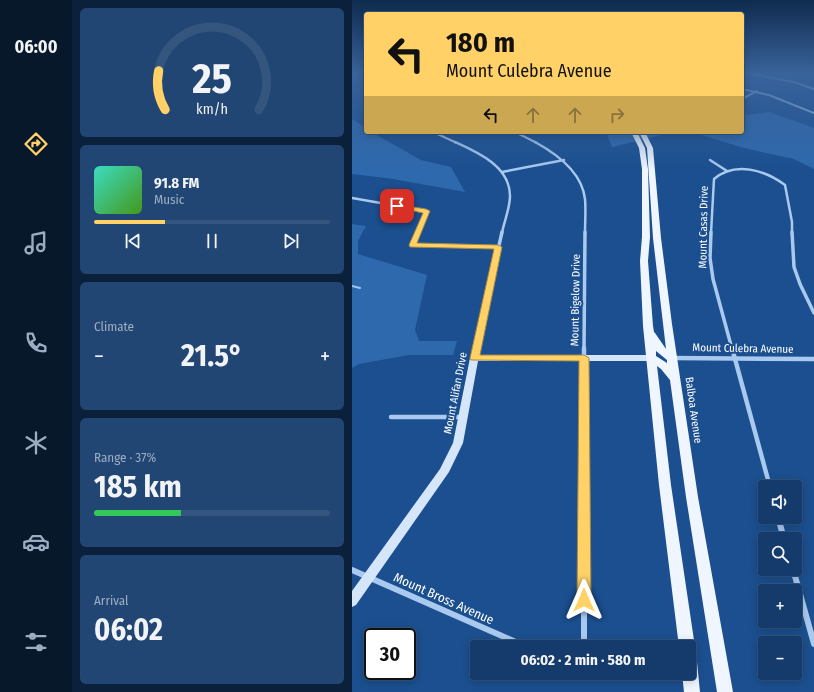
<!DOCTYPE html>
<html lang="en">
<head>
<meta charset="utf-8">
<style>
	:root { --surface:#143b6b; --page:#214673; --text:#f1f3f6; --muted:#9dadc1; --line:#33557e; --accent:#ffd166 }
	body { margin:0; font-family:"Fira Sans Condensed",sans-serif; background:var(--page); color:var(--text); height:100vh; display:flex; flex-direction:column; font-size:15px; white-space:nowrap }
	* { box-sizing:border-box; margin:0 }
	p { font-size:13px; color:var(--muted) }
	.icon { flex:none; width:22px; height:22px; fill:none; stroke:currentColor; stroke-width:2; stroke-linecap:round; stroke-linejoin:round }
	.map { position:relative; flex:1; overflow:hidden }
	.side { display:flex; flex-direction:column; gap:8px; padding:8px; background:#0b203b; width:280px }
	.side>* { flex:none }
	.top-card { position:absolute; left:12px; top:12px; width:380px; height:122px; border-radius:4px; box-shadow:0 2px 10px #0003,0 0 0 1px var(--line); background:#ffd166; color:#111; overflow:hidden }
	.tools { position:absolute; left:406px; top:480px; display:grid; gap:8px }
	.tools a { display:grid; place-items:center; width:44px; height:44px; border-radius:4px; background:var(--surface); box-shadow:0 2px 10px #0003,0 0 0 1px var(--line); font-size:20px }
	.speed { position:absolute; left:12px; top:628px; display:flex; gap:8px; font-size:20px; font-weight:700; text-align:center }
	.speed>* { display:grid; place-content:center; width:52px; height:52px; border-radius:50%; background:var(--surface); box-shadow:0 2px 10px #0003,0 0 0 1px var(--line); line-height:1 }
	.speed .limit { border:2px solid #111; border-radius:6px; background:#fff; color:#111 }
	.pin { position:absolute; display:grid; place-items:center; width:34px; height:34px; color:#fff; margin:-17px; border-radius:8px; box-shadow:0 2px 6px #0006 }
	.me { position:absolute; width:44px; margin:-22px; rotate:0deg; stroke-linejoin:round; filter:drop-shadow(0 0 3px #0008) }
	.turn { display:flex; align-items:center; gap:14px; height:84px; padding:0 16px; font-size:18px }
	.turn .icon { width:52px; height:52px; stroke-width:2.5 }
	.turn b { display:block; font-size:28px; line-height:34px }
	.lanes { display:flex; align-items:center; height:38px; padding:0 16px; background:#0003; justify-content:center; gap:20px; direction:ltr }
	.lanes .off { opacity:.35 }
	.big { font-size:30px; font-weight:700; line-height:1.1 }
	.side .widget { flex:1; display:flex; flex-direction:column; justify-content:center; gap:6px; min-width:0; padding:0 14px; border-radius:6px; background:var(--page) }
	.side .dial { align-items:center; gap:0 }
	.dial svg { height:104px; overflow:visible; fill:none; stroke:var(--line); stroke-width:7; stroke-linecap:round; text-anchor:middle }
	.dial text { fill:var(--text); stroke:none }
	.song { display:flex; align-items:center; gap:12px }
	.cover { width:48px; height:48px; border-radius:6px; background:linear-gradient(135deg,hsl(170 70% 55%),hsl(100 70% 35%)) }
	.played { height:4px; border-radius:2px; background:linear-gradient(90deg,var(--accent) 30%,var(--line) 30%) }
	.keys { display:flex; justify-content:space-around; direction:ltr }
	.heat { display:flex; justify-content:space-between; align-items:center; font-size:22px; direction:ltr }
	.charge { height:6px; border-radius:3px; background:linear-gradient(90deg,#34c759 37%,var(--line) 0) }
	.trip { position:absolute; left:118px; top:640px; width:226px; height:40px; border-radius:4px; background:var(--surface); box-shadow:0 2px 10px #0003,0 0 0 1px var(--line); font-weight:700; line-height:40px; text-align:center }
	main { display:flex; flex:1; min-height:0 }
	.tab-bar { display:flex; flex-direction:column; width:72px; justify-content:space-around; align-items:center; background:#08182b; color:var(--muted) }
	.tab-bar .icon { width:28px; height:28px }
	.tab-bar .on { color:var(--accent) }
	.tab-bar b { font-size:18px; color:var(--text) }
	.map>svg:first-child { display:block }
	.green { fill:#2e69ad }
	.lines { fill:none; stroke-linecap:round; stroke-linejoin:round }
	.stream { stroke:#9cc4f0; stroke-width:2 }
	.street-far4 { stroke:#a9c9ee; stroke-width:2 }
	.street-far3 { stroke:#a9c9ee; stroke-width:2.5 }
	.street-far2 { stroke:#a9c9ee; stroke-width:3.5 }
	.street-far1 { stroke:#a9c9ee; stroke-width:4.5 }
	.street { stroke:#a9c9ee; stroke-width:6 }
	.secondary { fill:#d6e6fa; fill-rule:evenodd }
	.primary { fill:#f0f6ff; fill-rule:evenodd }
	.route { fill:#ffd166; stroke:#a68842 }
	.labels { text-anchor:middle; stroke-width:4; stroke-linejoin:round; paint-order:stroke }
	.street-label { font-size:11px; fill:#fff; stroke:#1b4f8f }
	.near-street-label { font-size:13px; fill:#fff; stroke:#1b4f8f }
</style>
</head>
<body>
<main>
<nav class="tab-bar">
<b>06:00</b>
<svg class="icon on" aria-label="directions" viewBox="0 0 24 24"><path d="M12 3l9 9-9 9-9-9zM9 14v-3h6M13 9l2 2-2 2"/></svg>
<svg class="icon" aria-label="music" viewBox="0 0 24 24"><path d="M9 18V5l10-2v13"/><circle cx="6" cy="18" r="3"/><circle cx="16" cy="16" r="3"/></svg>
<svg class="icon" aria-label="phone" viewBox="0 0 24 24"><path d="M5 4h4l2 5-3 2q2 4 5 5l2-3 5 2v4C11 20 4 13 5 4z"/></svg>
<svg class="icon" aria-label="climate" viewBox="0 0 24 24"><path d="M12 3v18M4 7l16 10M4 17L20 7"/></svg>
<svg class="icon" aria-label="car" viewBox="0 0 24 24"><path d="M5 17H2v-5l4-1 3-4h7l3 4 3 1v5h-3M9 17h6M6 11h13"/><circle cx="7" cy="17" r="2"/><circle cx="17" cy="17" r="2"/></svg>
<svg class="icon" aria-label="filters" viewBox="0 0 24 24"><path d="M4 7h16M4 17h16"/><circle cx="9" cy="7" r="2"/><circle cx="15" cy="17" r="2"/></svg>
</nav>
<section class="side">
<div class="widget dial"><svg viewBox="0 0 100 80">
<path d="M14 69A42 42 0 1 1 86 69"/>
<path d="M14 69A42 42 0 0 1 9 39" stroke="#ffd166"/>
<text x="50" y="56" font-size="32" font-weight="700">25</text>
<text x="50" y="72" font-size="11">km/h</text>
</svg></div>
<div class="widget">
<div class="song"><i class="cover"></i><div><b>91.8 FM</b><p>Music</p></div></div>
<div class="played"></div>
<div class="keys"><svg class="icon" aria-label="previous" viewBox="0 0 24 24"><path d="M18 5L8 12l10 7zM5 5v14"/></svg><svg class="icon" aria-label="pause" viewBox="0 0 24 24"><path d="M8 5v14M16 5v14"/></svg><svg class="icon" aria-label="next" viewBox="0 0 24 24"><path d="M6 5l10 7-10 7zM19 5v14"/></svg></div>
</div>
<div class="widget"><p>Climate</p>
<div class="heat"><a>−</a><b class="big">21.5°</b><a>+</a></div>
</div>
<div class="widget"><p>Range · 37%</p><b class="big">185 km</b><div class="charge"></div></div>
<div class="widget"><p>Arrival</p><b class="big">06:02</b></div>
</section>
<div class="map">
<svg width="462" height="692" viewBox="0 0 462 692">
	<rect width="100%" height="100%" fill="#1b4f8f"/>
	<g class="green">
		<polygon points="418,112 462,128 462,169 442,159 392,148 339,132 390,132 390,113 394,115"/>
		<polygon points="0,119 14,128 14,132 19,132 69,160 99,167 113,192 41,179 0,174"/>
		<polygon points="254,132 322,132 260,147"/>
		<polygon points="0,224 14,226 6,241 6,254 75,275 63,330 67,341 105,341 101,355 57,355 7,364 0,368"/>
	</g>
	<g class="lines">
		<polyline class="stream" points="0,286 8,288"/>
		<g class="street-far4">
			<polyline points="394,73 442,82 462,89"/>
			<polyline points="390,89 417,95 462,113"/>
			<polyline points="390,99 405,91"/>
			<polyline points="81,132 105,143"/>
			<polyline points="163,132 185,143"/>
		</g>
		<g class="street-far3">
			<path d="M103,142C125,152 158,166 158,196C158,208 152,222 150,233"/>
			<path d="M183,142C205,154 230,172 233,199C234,210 233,222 233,233"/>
			<polyline points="358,160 375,171"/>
			<polyline points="150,172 212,160"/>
			<polyline points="0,198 74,211 66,233"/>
			<path d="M359,233L362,179C383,161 413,170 433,185L440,222V233"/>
		</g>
		<g class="street-far2">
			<polyline points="66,232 61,245 146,247"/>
			<polyline points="359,232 358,258 361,279 380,349"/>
			<polyline points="440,232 442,267 448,284 462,313"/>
			<polyline points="124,349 150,232"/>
			<polyline points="232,349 233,232"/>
		</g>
		<g class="street-far1">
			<polyline points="380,348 418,487"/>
			<polyline points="122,358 124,348"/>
			<polyline points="320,358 462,359"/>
			<polyline points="39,417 110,417"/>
			<polyline points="232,499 232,348"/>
		</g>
		<g class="street">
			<polyline points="232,498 232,647"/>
			<polyline points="426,517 432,539"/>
			<polyline points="441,569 462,644"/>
			<polyline points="0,570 175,647"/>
		</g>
		<polygon class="secondary" points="122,355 300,355 304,358 300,361 126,361 111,443 97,472 4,605 0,607 0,591 88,469 101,443 118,358"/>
		<path class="primary" d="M279,132H285L293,148L296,169L298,237L296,261L301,326L302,332L303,333L314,349L301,238L295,148L287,132H293L301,148L309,238L320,324L346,497L381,692H365L334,497L318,380L309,369L305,366L319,485L343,647L341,653L337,654L343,656L345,662L348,692H332L330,673H337V647H327L307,485L291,326L288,261L290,237V169L287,148ZM304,351L315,360V363L304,356Z"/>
	</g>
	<linearGradient id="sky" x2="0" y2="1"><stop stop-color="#0f2b4f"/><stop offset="0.43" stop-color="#39639b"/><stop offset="1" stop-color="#39639b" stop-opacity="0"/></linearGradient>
	<rect width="462" height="170" fill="url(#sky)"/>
	<polygon class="route" points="42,204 74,209 78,211 65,243 146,245 150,247 128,355 232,355 237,358 239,600 237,605 232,607 227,605 225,600 227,361 119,360 118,358 142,249 58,247 57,245 71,213 42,207"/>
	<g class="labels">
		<g class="street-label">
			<text transform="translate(351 227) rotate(-89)" y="4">Mount Casas Drive</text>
			<text transform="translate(223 300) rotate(-89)" y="4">Mount Bigelow Drive</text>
			<text transform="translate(391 348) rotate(1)" y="4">Mount Culebra Avenue</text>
			<text transform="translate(103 393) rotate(-79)" y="4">Mount Alifan Drive</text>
			<text transform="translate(342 410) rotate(82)" y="4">Balboa Avenue</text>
		</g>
		<g class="near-street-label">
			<text transform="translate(92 598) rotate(24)" y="5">Mount Bross Avenue</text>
		</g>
	</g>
</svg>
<div class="tools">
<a><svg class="icon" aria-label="sound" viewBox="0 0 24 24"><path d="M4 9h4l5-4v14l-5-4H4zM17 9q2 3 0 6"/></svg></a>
<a><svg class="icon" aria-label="search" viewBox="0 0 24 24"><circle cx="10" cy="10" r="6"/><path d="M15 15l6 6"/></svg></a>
<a>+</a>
<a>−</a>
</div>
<div class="speed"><div class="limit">30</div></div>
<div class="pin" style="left:45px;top:206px;background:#d93025"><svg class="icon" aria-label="arrive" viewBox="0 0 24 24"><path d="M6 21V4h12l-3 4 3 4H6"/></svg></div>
<svg class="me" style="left:232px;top:600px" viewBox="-20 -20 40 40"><path d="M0-17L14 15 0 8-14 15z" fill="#ffd166" stroke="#fff" stroke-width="4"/></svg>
<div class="trip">06:02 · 2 min · 580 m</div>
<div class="top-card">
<div class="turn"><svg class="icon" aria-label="left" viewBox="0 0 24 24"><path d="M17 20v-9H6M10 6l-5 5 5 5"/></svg><div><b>180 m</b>Mount Culebra Avenue</div></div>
<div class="lanes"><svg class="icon" aria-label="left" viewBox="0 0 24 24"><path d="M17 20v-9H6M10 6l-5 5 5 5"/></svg><svg class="icon off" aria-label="ahead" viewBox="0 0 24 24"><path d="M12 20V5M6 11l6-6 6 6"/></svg><svg class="icon off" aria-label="ahead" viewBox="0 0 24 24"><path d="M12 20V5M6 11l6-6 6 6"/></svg><svg class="icon off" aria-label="right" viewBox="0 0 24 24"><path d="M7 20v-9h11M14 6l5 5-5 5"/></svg></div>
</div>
</div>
</main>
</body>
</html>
